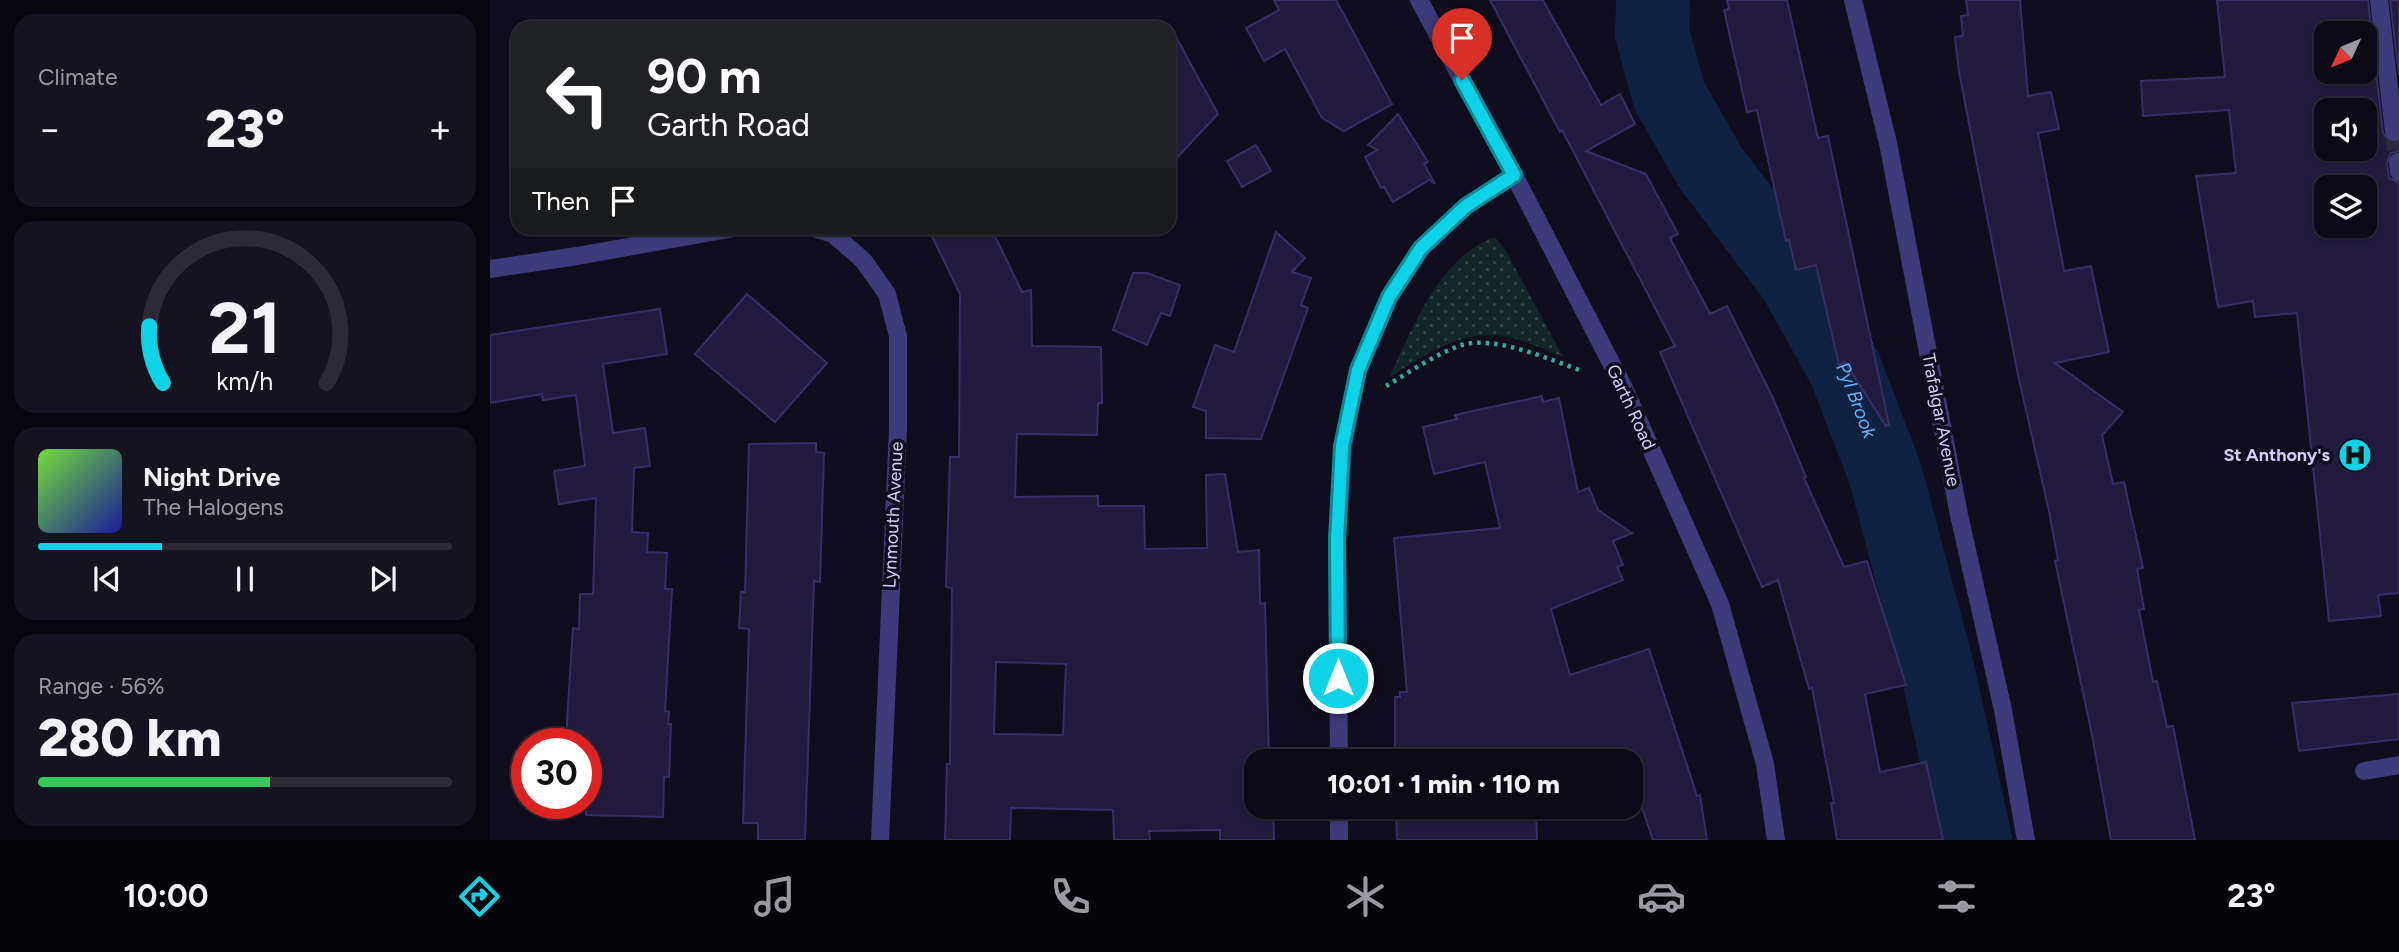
<!DOCTYPE html>
<html lang="en">
<head>
<meta charset="utf-8">
<style>
	:root { --surface:#0c0a16; --page:#15131f; --text:#f1f3f6; --muted:#9a9aa1; --line:#2c2b35; --accent:#0ed3e7 }
	body { margin:0; font-family:Figtree,sans-serif; background:var(--page); color:var(--text); height:100vh; display:flex; flex-direction:column; font-size:26px; white-space:nowrap }
	* { box-sizing:border-box; margin:0 }
	p { font-size:23px; color:var(--muted) }
	.icon { flex:none; width:38px; height:38px; fill:none; stroke:currentColor; stroke-width:2; stroke-linecap:round; stroke-linejoin:round }
	.map { position:relative; flex:1; overflow:hidden }
	.side { display:flex; flex-direction:column; gap:14px; padding:14px; background:#07060c; width:490px }
	.side>* { flex:none }
	.banner { position:absolute; left:21px; top:21px; width:665px; height:214px; border-radius:21px; box-shadow:0 2px 5px #0004,0 0 0 2px var(--line); background:#202124; color:#fff; overflow:hidden }
	.needle { width:46px; rotate:226deg }
	.buttons { position:absolute; left:1824px; top:21px; display:grid; gap:14px }
	.buttons a { display:grid; place-items:center; width:63px; height:63px; border-radius:14px; background:var(--surface); box-shadow:0 2px 5px #0004,0 0 0 2px var(--line); font-size:35px }
	.speed { position:absolute; left:21px; top:728px; display:flex; gap:14px; font-size:35px; font-weight:700; text-align:center }
	.speed>* { display:grid; place-content:center; width:91px; height:91px; border-radius:50%; background:var(--surface); box-shadow:0 2px 5px #0004,0 0 0 2px var(--line); line-height:1 }
	.speed .limit { border:10px solid #d22; background:#fff; color:#111 }
	.pin { position:absolute; display:grid; place-items:center; width:60px; height:60px; color:#fff; margin:-72px -30px; border-radius:50% 50% 50% 0; rotate:-45deg; box-shadow:0 0 7px #0007 }
	.pin .icon { rotate:45deg }
	.me { position:absolute; width:77px; margin:-38px; rotate:0deg; stroke-linejoin:round; filter:drop-shadow(0 0 5px #0008) }
	.turn { display:flex; align-items:center; gap:24px; height:147px; padding:0 21px; font-size:32px }
	.turn .icon { width:91px; height:91px; stroke-width:2.5 }
	.turn b { display:block; font-size:49px; line-height:60px }
	.then { display:flex; align-items:center; height:66px; padding:0 21px; background:#0003; gap:14px; font-size:26px }
	.big { font-size:52px; font-weight:800; line-height:1.1 }
	.side .card { flex:1; display:flex; flex-direction:column; justify-content:center; gap:10px; min-width:0; padding:0 24px; border-radius:21px; background:var(--page) }
	.side .dial { align-items:center; gap:0 }
	.dial svg { height:182px; overflow:visible; fill:none; stroke:var(--line); stroke-width:7; stroke-linecap:round; text-anchor:middle }
	.dial text { fill:var(--text); stroke:none }
	.song { display:flex; align-items:center; gap:21px }
	.cover { width:84px; height:84px; border-radius:10px; background:linear-gradient(135deg,hsl(100 70% 55%),hsl(240 70% 35%)) }
	.played { height:7px; border-radius:4px; background:linear-gradient(90deg,var(--accent) 30%,var(--line) 30%) }
	.keys { display:flex; justify-content:space-around; direction:ltr }
	.heat { display:flex; justify-content:space-between; align-items:center; font-size:38px; direction:ltr }
	.charge { height:10px; border-radius:5px; background:linear-gradient(90deg,#34c759 56%,var(--line) 0) }
	.trip { position:absolute; left:754px; top:749px; width:399px; height:70px; border-radius:21px; background:var(--surface); box-shadow:0 2px 5px #0004,0 0 0 2px var(--line); font-weight:800; line-height:70px; text-align:center }
	.tabs { display:flex; height:112px; justify-content:space-around; align-items:center; background:#050409; color:var(--muted) }
	.tabs .icon { width:49px; height:49px }
	.tabs .selected { color:var(--accent) }
	.tabs b { font-size:32px; color:var(--text) }
	main { display:flex; flex:1; min-height:0 }
	.map>svg:first-child { display:block }
	.grass { fill:url(#grass-dots) }
	.lines { fill:none; stroke-linecap:round; stroke-linejoin:round }
	.river { stroke:#0f2241; stroke-width:74 }
	.building { fill:#221b3e; stroke:#392e68; stroke-width:2; fill-rule:evenodd }
	.minor-tunnel { stroke:#2d2a3f; stroke-width:18; stroke-dasharray:18 9; stroke-linecap:butt }
	.path { stroke:#35a9a1; stroke-width:4.5; stroke-dasharray:3.5 5; stroke-linecap:butt }
	.minor { stroke:#3d3b7a; stroke-width:18 }
	.route-casing { stroke:#098996; stroke-width:18 }
	.route { stroke:#0ed3e7; stroke-width:12 }
	.labels { text-anchor:middle; stroke-width:7; stroke-linejoin:round; paint-order:stroke }
	.street-label { font-size:18px; fill:#d3cefc; stroke:#100d1e }
	.poi-label { font-size:18px; font-weight:bold; fill:#d3cefc; stroke:#100d1e; text-anchor:end }
	.water-label { font-size:19px; font-style:italic; fill:#62b2f5; stroke:#100d1e }
</style>
</head>
<body>
<main>
<section class="side">
<div class="card"><p>Climate</p>
<div class="heat"><a>−</a><b class="big">23°</b><a>+</a></div>
</div>
<div class="card dial"><svg viewBox="0 0 100 80">
<path d="M14 69A42 42 0 1 1 86 69"/>
<path d="M14 69A42 42 0 0 1 8 44" stroke="#0ed3e7"/>
<text x="50" y="56" font-size="32" font-weight="700">21</text>
<text x="50" y="72" font-size="11">km/h</text>
</svg></div>
<div class="card">
<div class="song"><i class="cover"></i><div><b>Night Drive</b><p>The Halogens</p></div></div>
<div class="played"></div>
<div class="keys"><svg class="icon" aria-label="previous" viewBox="0 0 24 24"><path d="M18 5L8 12l10 7zM5 5v14"/></svg><svg class="icon" aria-label="pause" viewBox="0 0 24 24"><path d="M8 5v14M16 5v14"/></svg><svg class="icon" aria-label="next" viewBox="0 0 24 24"><path d="M6 5l10 7-10 7zM19 5v14"/></svg></div>
</div>
<div class="card"><p>Range · 56%</p><b class="big">280 km</b><div class="charge"></div></div>
</section>
<div class="map">
<svg width="1909" height="840" viewBox="0 0 1909 840">
	<defs>
		<pattern id="grass-dots" width="8" height="8" patternUnits="userSpaceOnUse" patternTransform="scale(1.75)"><rect width="8" height="8" fill="#112827"/><path d="M2 2h.1M6 6h.1" fill="none" stroke="#334647" stroke-width="1.8" stroke-linecap="round"/></pattern>
	</defs>
	<rect width="100%" height="100%" fill="#100d1e"/>
	<path class="grass" d="M1005,237L1015,249L1073,357C1050,348 1025,335 999,335C964,335 927,359 899,378C922,329 950,256 1005,237Z"/>
	<g class="lines">
		<path class="river" id="s1" d="M1163,0L1162,33L1179,95L1220,167L1305,279L1355,369L1395,473L1447,668L1485,840"/>
	</g>
	<g class="building">
		<polygon points="784,0 846,0 902,104 854,131 832,118 795,49 774,61 756,28 789,10"/>
		<polygon points="1000,0 1053,0 1111,105 1130,94 1145,124 1096,151 1156,174 1188,234 1180,238 1220,314 1237,306 1282,396 1316,477 1314,478 1354,567 1377,561 1416,685 1375,694 1390,772 1436,762 1453,840 1347,840 1341,803 1344,803 1322,688 1319,689 1288,580 1272,587 1170,352 1185,346 1072,130 1070,132"/>
		<polygon points="1237,0 1297,0 1328,138 1338,136 1399,425 1396,426 1355,362 1349,365 1326,265 1306,270 1299,240 1296,241 1267,110 1257,112 1234,10 1239,9"/>
		<polygon points="1476,0 1530,0 1538,96 1561,92 1569,129 1548,133 1574,271 1601,266 1619,352 1565,363 1633,412 1612,435 1623,484 1634,482 1653,568 1647,569 1654,609 1649,610 1663,682 1667,681 1677,727 1683,726 1705,840 1621,840 1602,735 1565,561 1568,560 1559,511 1528,375 1469,72 1465,37 1473,36 1471,16 1478,15"/>
		<path d="M1727,0H1878L1893,133L1899,142H1909V151L1901,153L1897,163L1899,178L1909,183V593L1888,595L1891,616L1839,621L1807,313L1765,317L1763,301L1728,307L1706,176L1746,173L1739,110L1653,116L1651,81L1735,77ZM1836,33H1874V72H1836ZM1836,110H1874V149H1836ZM1836,187H1874V226H1836Z"/>
		<polygon points="1900,0 1909,0 1909,75"/>
		<polygon points="679,24 728,114 679,166"/>
		<polygon points="908,114 938,162 934,164 945,184 939,180 903,202 894,187 891,188 875,157 887,150 878,145"/>
		<polygon points="766,145 781,171 752,187 737,161"/>
		<path d="M438,228H501L532,292L541,290L542,346L611,347L612,403H608L607,435L527,434L525,497L608,496V506H654L655,549L717,548L716,475L735,474L748,552L769,550L770,604L775,603L779,761H766V807H783L784,840H730V830L659,831L660,840H624L623,810L521,808L520,840H455L457,764H460L462,588L456,587L460,457H469L470,294ZM506,662L576,664L573,735L504,734Z"/>
		<polygon points="786,232 815,258 802,272 821,278 811,305 818,308 771,439 716,438 716,411 703,407 725,345 744,352"/>
		<polygon points="643,273 657,273 690,285 680,316 671,313 657,345 623,330"/>
		<polygon points="257,294 337,363 285,422 205,354"/>
		<polygon points="170,309 177,354 113,364 123,433 155,428 160,466 144,468 142,532 158,533 157,552 177,553 175,589 182,589 175,711 179,712 178,724 181,724 179,777 174,777 173,817 96,815 96,744 77,744 77,721 83,628 89,629 90,594 103,594 106,498 69,504 64,471 95,466 86,395 53,400 52,394 0,403 0,335"/>
		<polygon points="1052,396 1053,402 1069,398 1088,492 1099,488 1108,510 1142,533 1123,541 1133,565 1127,567 1133,580 1061,609 1080,675 1159,649 1207,796 1210,795 1217,840 1163,840 1141,775 1141,761 905,761 905,697 910,697 910,692 917,692 904,538 1010,528 995,462 944,474 933,427 967,419 965,415"/>
		<polygon points="326,443 326,452 334,453 330,582 324,581 315,840 268,840 268,823 253,823 259,629 249,628 251,592 255,592 259,444"/>
		<polygon points="1909,694 1909,739 1809,751 1802,703"/>
		<polygon points="906,807 1046,807 1047,840 907,840"/>
	</g>
	<g class="lines">
		<polyline class="minor-tunnel" points="1904,132 1908,162"/>
		<path class="path" d="M896,386C920,372 945,354 972,345C1005,335 1061,360 1092,371"/>
		<g class="minor">
			<polyline points="929,0 1024,175 1133,386 1230,604 1275,764 1286,840"/>
			<polyline points="1363,0 1398,143 1469,515 1513,710 1536,840"/>
			<polyline points="1889,0 1904,132"/>
			<polyline points="1908,162 1909,172"/>
			<polyline points="323,228 343,234 373,260 397,294 408,336 408,428 390,840"/>
			<polyline points="0,269 87,256 244,228"/>
			<polyline points="849,761 847,539 853,445 868,370 899,297 931,248 976,206 1024,175"/>
			<polyline points="1874,771 1909,765"/>
			<polyline points="849,807 849,840"/>
		</g>
	</g>
	<g class="lines">
		<defs>
			<polyline id="route" points="848,678 847,540 852,446 868,370 899,297 931,248 976,206 1024,175 972,80"/>
		</defs>
		<use href="#route" class="route-casing"/>
		<use href="#route" class="route"/>
	</g>
	<defs>
		<symbol id="hospital-disc" viewBox="-11 -11 22 22"><circle r="9.5" fill="#0ed3e7" stroke="#100d1e"/><path d="M-5-5h3v3.5h4V-5h3V5h-3V1.5h-4V5h-3Z" fill="#111"/></symbol>
	</defs>
	<g fill-rule="evenodd">
		<use href="#hospital-disc" x="1846" y="436" width="38" height="38"/>
	</g>
	<g class="labels">
		<g class="street-label">
			<text transform="translate(1141 407) rotate(65)" y="6">Garth Road</text>
			<text transform="translate(1451 420) rotate(79)" y="6">Trafalgar Avenue</text>
			<text transform="translate(403 515) rotate(-87)" y="6">Lynmouth Avenue</text>
		</g>
		<g class="poi-label">
			<text x="1840" y="461">St Anthony's</text>
		</g>
		<g class="water-label">
			<text dy="7" stroke="none"><textPath href="#s1" startOffset="457">Pyl Brook</textPath></text>
		</g>
	</g>
</svg>
<div class="buttons">
<a><svg class="needle" viewBox="-14 -14 28 28"><path d="M0-13l5 13h-10z" fill="#e53935"/><path d="M0 13l5-13h-10z" fill="#9a9aa1"/></svg></a>
<a><svg class="icon" aria-label="sound" viewBox="0 0 24 24"><path d="M4 9h4l5-4v14l-5-4H4zM17 9q2 3 0 6"/></svg></a>
<a><svg class="icon" aria-label="layers" viewBox="0 0 24 24"><path d="M12 4l9 5-9 5-9-5zM3 14l9 5 9-5"/></svg></a>
</div>
<div class="speed"><div class="limit">30</div></div>
<div class="pin" style="left:972px;top:80px;background:#d93025"><svg class="icon" aria-label="arrive" viewBox="0 0 24 24"><path d="M6 21V4h12l-3 4 3 4H6"/></svg></div>
<svg class="me" style="left:848px;top:678px" viewBox="-20 -20 40 40"><circle r="17" fill="#0ed3e7" stroke="#fff" stroke-width="3"/><path d="M0-11L8 9 0 5-8 9z" fill="#fff"/></svg>
<div class="trip">10:01 · 1 min · 110 m</div>
<div class="banner">
<div class="turn"><svg class="icon" aria-label="left" viewBox="0 0 24 24"><path d="M17 20v-9H6M10 6l-5 5 5 5"/></svg><div><b>90 m</b>Garth Road</div></div>
<div class="then">Then<svg class="icon" aria-label="arrive" viewBox="0 0 24 24"><path d="M6 21V4h12l-3 4 3 4H6"/></svg></div>
</div>
</div>
</main>
<nav class="tabs">
<b>10:00</b>
<svg class="icon selected" aria-label="directions" viewBox="0 0 24 24"><path d="M12 3l9 9-9 9-9-9zM9 14v-3h6M13 9l2 2-2 2"/></svg>
<svg class="icon" aria-label="music" viewBox="0 0 24 24"><path d="M9 18V5l10-2v13"/><circle cx="6" cy="18" r="3"/><circle cx="16" cy="16" r="3"/></svg>
<svg class="icon" aria-label="phone" viewBox="0 0 24 24"><path d="M5 4h4l2 5-3 2q2 4 5 5l2-3 5 2v4C11 20 4 13 5 4z"/></svg>
<svg class="icon" aria-label="climate" viewBox="0 0 24 24"><path d="M12 3v18M4 7l16 10M4 17L20 7"/></svg>
<svg class="icon" aria-label="car" viewBox="0 0 24 24"><path d="M5 17H2v-5l4-1 3-4h7l3 4 3 1v5h-3M9 17h6M6 11h13"/><circle cx="7" cy="17" r="2"/><circle cx="17" cy="17" r="2"/></svg>
<svg class="icon" aria-label="filters" viewBox="0 0 24 24"><path d="M4 7h16M4 17h16"/><circle cx="9" cy="7" r="2"/><circle cx="15" cy="17" r="2"/></svg>
<b>23°</b>
</nav>
</body>
</html>
